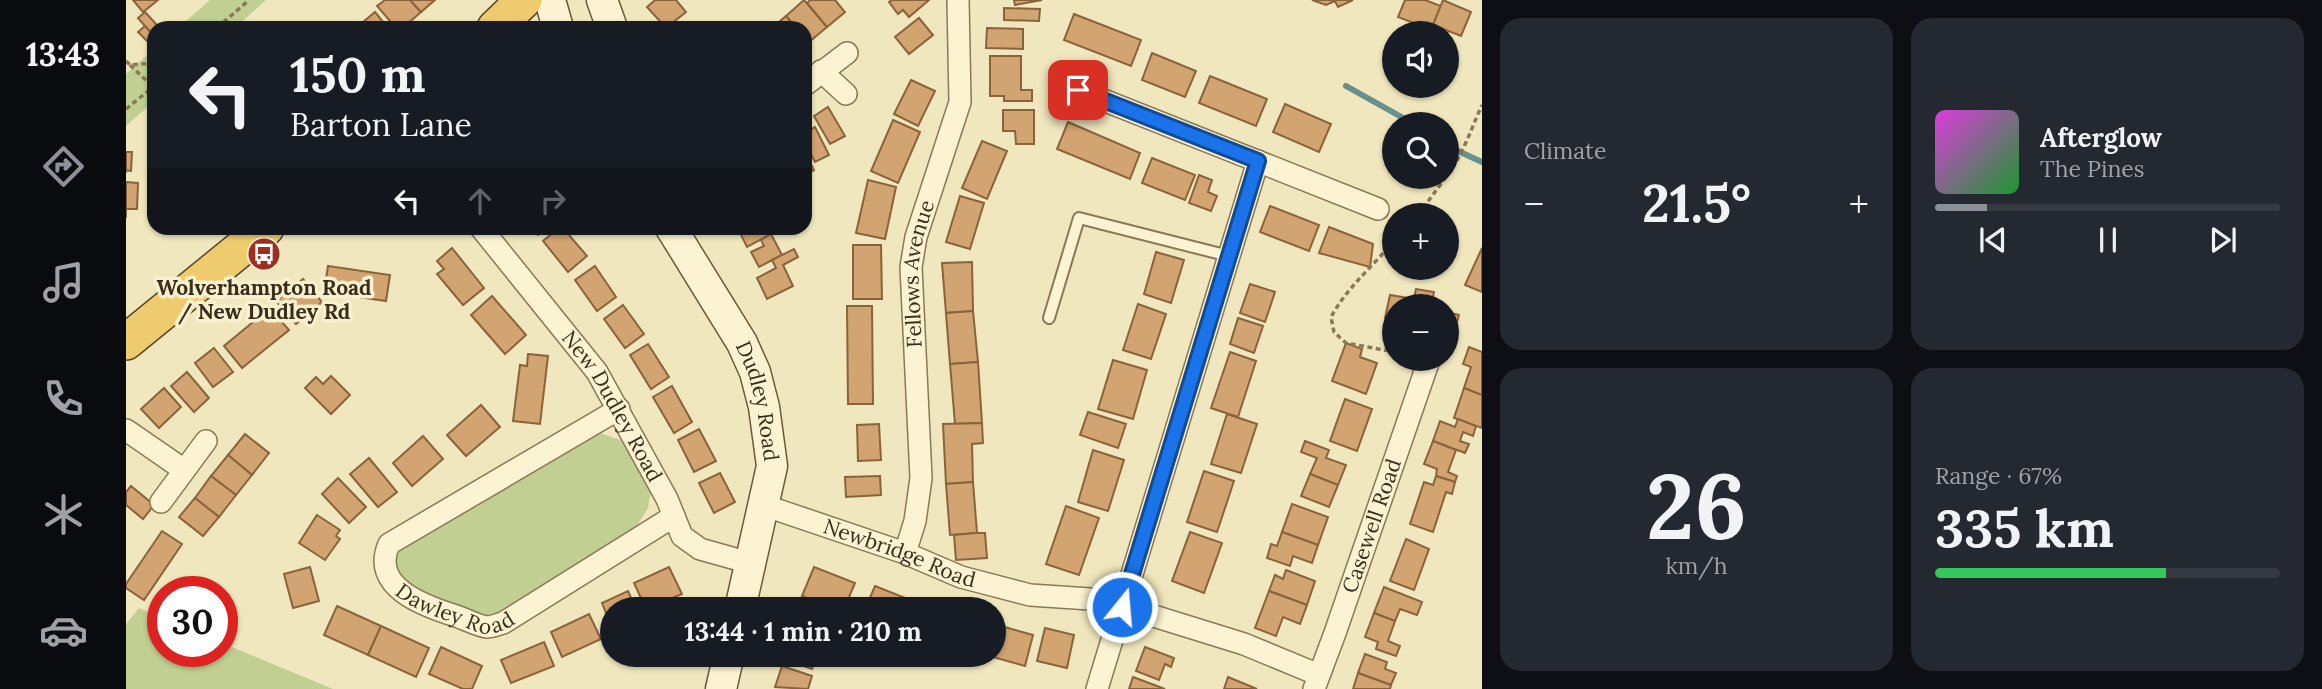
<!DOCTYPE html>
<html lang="en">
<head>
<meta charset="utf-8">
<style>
	:root { --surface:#171b24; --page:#242831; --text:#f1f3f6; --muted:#9ea1a6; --line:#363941; --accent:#8c9099 }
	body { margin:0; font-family:Lora,serif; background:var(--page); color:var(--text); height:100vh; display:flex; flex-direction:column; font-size:26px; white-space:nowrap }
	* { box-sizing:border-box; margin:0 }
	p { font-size:23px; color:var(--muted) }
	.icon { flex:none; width:38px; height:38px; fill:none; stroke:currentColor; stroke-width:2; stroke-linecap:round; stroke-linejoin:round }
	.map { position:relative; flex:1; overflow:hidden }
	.panel { display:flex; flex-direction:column; gap:18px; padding:18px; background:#0d0f14; width:840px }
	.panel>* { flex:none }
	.guide { position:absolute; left:21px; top:21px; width:665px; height:214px; border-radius:21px; box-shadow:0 2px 5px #0004; background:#171b24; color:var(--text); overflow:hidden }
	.fabs { position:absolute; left:1256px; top:21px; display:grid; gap:14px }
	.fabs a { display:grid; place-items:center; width:77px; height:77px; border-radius:50%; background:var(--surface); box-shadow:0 2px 5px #0004; font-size:35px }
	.speed { position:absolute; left:21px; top:576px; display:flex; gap:14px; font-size:35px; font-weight:700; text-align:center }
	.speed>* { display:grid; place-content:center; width:91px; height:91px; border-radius:50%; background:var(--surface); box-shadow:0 2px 5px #0004; line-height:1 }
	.speed .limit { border:10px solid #d22; background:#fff; color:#111 }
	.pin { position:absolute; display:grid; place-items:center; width:60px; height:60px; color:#fff; margin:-30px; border-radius:14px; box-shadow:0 4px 10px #0006 }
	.me { position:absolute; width:77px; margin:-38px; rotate:17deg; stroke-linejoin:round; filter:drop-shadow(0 0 5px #0008) }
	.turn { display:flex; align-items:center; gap:24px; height:147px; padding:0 28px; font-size:32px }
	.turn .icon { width:91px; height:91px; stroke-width:2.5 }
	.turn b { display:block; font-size:49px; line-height:60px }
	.lanes { display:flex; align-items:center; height:66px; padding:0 28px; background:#0003; justify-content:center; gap:35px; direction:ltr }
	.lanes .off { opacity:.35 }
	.big { font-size:52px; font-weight:800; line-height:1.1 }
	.panel .tile { flex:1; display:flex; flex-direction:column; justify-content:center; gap:10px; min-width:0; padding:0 24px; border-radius:21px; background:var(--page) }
	.panel .dial { align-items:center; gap:0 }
	.dial b { font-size:91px; line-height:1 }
	.song { display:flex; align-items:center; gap:21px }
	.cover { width:84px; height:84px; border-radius:10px; background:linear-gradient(135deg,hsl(300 70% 55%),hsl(130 70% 35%)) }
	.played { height:7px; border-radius:4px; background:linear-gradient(90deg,var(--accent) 15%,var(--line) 15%) }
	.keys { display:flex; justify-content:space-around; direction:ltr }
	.heat { display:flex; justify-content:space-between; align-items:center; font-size:38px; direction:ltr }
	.charge { height:10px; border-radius:5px; background:linear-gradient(90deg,#34c759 67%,var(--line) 0) }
	.panel .tiles { flex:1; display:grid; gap:18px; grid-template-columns:repeat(2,1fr) }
	.trip { position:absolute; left:474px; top:597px; width:406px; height:70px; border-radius:35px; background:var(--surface); box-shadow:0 2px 5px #0004; font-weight:800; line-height:70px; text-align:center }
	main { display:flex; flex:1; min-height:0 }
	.dock { display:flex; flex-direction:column; width:126px; justify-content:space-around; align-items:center; background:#090b0e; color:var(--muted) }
	.dock .icon { width:49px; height:49px }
	.dock .active { color:var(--accent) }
	.dock b { font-size:32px; color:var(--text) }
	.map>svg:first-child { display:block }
	.green { fill:#c1cf92 }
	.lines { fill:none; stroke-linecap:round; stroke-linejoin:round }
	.stream { stroke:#69908b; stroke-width:6 }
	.building { fill:#d1a472; stroke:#8b633a; stroke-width:2 }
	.service-casing { stroke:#8a7856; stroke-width:14 }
	.minor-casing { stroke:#8a7856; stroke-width:24 }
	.secondary-casing { stroke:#6c5839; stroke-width:33 }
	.trunk-casing { stroke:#57452b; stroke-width:38 }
	.path { stroke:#8a7856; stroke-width:3.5; stroke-dasharray:5 3.5; stroke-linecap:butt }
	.service { stroke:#fbf3d2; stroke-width:10 }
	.minor { stroke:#fbf3d2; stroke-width:21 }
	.secondary { stroke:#fbf3d2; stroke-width:30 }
	.trunk { stroke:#eecb6e; stroke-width:35 }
	.route-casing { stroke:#114b97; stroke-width:18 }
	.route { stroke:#1a73e8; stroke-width:12 }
	.labels { text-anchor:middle; stroke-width:7; stroke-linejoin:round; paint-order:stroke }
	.street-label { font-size:21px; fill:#392d1b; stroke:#f8f0ce }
	.poi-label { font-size:21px; font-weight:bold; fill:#392d1b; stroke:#f8f0ce }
</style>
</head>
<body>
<main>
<nav class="dock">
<b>13:43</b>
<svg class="icon active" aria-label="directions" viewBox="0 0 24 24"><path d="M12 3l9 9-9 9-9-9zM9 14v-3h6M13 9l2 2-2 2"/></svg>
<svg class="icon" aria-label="music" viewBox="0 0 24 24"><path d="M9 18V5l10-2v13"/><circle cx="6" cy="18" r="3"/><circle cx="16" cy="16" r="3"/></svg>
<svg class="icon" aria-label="phone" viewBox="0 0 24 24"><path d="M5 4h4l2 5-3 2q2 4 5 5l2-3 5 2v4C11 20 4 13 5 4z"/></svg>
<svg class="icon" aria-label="climate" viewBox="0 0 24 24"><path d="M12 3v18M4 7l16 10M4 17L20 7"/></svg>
<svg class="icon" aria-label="car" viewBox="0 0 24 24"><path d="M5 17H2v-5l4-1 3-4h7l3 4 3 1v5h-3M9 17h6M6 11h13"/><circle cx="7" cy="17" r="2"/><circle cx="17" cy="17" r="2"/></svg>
</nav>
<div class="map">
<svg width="1356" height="689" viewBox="0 0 1356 689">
	<rect width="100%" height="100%" fill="#f1e7be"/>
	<g class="green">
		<polygon points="84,0 140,0 109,28 52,28"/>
		<polygon points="28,49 28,101 0,126 0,74"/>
		<polygon points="468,431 494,440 513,461 525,491 522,508 509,529 364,617 290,592 265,568 272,548"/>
		<polygon points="13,608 37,618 37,651 96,651 96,643 207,689 0,689 0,624"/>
	</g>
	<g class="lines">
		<g class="stream">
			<polyline points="1220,86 1288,124"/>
			<polyline points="1321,146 1356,162"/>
		</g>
	</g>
	<g class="building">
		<polygon points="7,0 32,0 17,12"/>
		<polygon points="259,0 284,0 295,12 277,28 270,28 251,6"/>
		<polygon points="284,0 309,0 295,12"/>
		<polygon points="529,0 550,0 560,12 540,28 521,7"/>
		<polygon points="678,0 701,27 682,43 679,39 679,28 670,28 660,16"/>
		<polygon points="684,0 709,0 719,12 701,27 681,3"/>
		<polygon points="766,0 803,0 783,17 777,10 772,14 763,2"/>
		<polygon points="888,0 916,0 889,5"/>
		<polygon points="1186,0 1227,0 1212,7 1209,1 1200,5"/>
		<polygon points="1279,0 1299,0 1315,6 1305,30 1272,17"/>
		<polygon points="1317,0 1345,12 1335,36 1307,25"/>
		<polygon points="878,8 914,9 913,21 878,20"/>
		<polygon points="19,12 31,25 24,32 12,18"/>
		<polygon points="249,12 262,28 230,28"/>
		<polygon points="948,14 1015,40 1005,66 938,40"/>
		<polygon points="660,16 670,28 646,28"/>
		<polygon points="793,18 807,35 783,54 769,37"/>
		<polygon points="19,26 28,36 28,41 24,44 12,32"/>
		<polygon points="861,28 897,29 897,49 860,48"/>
		<polygon points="1026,53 1070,71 1059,97 1016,80"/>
		<polygon points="864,56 895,56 895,90 906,90 906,101 878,101 878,96 864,96"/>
		<polygon points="1084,76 1141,99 1130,126 1073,103"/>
		<polygon points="785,80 809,91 792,126 768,114"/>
		<polygon points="1159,104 1205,124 1193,152 1147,132"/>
		<polygon points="702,107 719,136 704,144 688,116"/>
		<polygon points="877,110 908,110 908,144 890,144 889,131 877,131"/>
		<polygon points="767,120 794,132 772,183 745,171"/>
		<polygon points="942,122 1014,153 1004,179 931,149"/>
		<polygon points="689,127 703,155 689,162 679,143 679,133"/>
		<polygon points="856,141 881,151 861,199 836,188"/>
		<polygon points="0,152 6,152 5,171 0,170 0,173"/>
		<polygon points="679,153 688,170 679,175"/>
		<polygon points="1026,158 1069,175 1059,200 1016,183"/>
		<polygon points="1073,175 1086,180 1082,192 1091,196 1085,211 1063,203"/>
		<polygon points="742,180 770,187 759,239 730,233"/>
		<polygon points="0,182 12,183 11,209 0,209 0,218"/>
		<polygon points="834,196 858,203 844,249 820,242"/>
		<polygon points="1144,206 1193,225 1183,251 1134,232"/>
		<polygon points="1203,227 1247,244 1244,267 1193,253"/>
		<polygon points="406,228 421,228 412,235"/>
		<polygon points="433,228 437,228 461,256 442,272 417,241"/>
		<polygon points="624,228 642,228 645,234 621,247 614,233"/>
		<polygon points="645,234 656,255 633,267 625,252 638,246 635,240"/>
		<polygon points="727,245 755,245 756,299 727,299"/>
		<polygon points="326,248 358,288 337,305 311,274 318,269 311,261"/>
		<polygon points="1356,248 1356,292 1339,285"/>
		<polygon points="668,249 672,257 657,265 667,286 641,299 631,278 650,268 646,260"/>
		<polygon points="1030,252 1058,260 1045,303 1018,294"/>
		<polygon points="846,262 847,311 820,313 816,263"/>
		<polygon points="202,266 264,275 260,301 198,292"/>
		<polygon points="469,266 490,297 471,311 449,280"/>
		<polygon points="177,279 196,302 170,324 150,301"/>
		<polygon points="1124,284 1149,292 1139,322 1114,313"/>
		<polygon points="1290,289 1308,292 1305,306 1269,306 1269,320 1259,318 1264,295 1288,299"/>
		<polygon points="366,296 400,335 379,354 345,315"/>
		<polygon points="1012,304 1040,314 1025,359 997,350"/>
		<polygon points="497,305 518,334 499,348 478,319"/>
		<polygon points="721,306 746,306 747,404 722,404"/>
		<polygon points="144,308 163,330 116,368 98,346"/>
		<polygon points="847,311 852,362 824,364 820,313"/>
		<polygon points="1321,312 1333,315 1328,334 1321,332"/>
		<polygon points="1112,318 1137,326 1128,353 1104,344"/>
		<polygon points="1220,343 1236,349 1234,357 1251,363 1240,394 1206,381"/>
		<polygon points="522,344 543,377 525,389 504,355"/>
		<polygon points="1343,347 1356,352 1356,395 1338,388 1345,367 1337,364"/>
		<polygon points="88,348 107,372 87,387 69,363"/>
		<polygon points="1104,352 1130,361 1112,417 1085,408"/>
		<polygon points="402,354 422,356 414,424 387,421 394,365 401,366"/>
		<polygon points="987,360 1021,370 1007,419 972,409"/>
		<polygon points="852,362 856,423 829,424 824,364"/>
		<polygon points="61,372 83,398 68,412 45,386"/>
		<polygon points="205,376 224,395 205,414 179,388 190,377 197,384"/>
		<polygon points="546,386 566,422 548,433 527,397"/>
		<polygon points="38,388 55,407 33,428 15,409"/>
		<polygon points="1338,388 1356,395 1356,428 1328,418"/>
		<polygon points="1219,399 1246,409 1231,451 1204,441"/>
		<polygon points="355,405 374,427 340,456 321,435"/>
		<polygon points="962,412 1000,424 992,448 954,435"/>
		<polygon points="1101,414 1131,424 1115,473 1085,464"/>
		<polygon points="1332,419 1350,426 1347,436 1337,432 1334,441 1343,444 1339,453 1307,441 1314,421 1329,427"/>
		<polygon points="856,423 857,443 846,444 847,482 820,484 817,424"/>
		<polygon points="753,424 755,460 732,461 731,425"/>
		<polygon points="573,429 590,461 568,472 552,440"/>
		<polygon points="119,434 143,453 126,475 102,455"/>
		<polygon points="297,436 317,459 286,486 267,463"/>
		<polygon points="1179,441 1203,450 1200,458 1220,465 1212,485 1184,474 1191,458 1175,452"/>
		<polygon points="1307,441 1330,450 1322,472 1331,476 1329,482 1310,476 1311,469 1298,464"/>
		<polygon points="967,450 998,460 982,511 952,502"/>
		<polygon points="102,455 126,475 110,495 85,476"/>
		<polygon points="243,458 271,492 252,507 224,474"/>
		<polygon points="1078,471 1108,481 1091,532 1061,522"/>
		<polygon points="594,473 609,502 588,513 573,483"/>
		<polygon points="1184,474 1212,485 1203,507 1175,496"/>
		<polygon points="85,476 110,495 93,517 69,498"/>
		<polygon points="754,476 755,495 720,497 719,477"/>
		<polygon points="1310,476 1329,482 1326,494 1320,492 1307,532 1284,524 1298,482 1307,485"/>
		<polygon points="212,478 240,507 223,523 196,494"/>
		<polygon points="847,482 851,533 824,535 820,484"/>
		<polygon points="5,486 28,505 17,519 0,505 0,492"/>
		<polygon points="69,498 93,517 77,536 53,517"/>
		<polygon points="1166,504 1202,517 1192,545 1156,532"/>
		<polygon points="940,506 973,518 953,575 920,564"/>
		<polygon points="191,515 214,530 210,536 214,539 199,560 173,543"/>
		<polygon points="36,531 56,544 18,600 0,588 0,584"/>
		<polygon points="1064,532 1096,543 1078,593 1046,581"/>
		<polygon points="1156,532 1192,545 1186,563 1167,556 1164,566 1141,558 1145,544 1151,546"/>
		<polygon points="851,533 859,533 861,558 830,560 828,535"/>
		<polygon points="1280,539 1303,549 1288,590 1264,581"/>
		<polygon points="184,567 193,601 167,608 158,574"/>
		<polygon points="543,567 556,594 520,609 508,583"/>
		<polygon points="688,567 729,583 718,609 709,609 676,596"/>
		<polygon points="1160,570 1189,581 1181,605 1143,591 1149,575 1157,579"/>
		<polygon points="749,586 787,601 784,609 739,609"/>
		<polygon points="1258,587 1296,602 1291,615 1274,609 1269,621 1248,613"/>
		<polygon points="502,591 510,609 486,609 486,628 476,603"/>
		<polygon points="1143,591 1181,605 1174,624 1157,617 1150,636 1129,628"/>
		<polygon points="211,606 255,626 242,655 198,635"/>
		<polygon points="1248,613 1269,621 1262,641 1274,646 1270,656 1250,649 1252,642 1239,637"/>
		<polygon points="463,614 475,639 436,657 425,632"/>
		<polygon points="868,624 907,635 899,666 856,654 868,654"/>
		<polygon points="255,626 303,648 290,677 242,655"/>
		<polygon points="919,628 948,635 941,668 911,661"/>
		<polygon points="418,642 428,666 385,683 375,660"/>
		<polygon points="315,647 356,666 346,689 337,689 303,674"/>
		<polygon points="1019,647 1048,658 1045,667 1039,664 1033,680 1010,671"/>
		<polygon points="658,654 691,654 686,669 657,659"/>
		<polygon points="1239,654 1261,662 1259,669 1270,673 1265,685 1232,673"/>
		<polygon points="656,666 686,676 682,689 649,687"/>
		<polygon points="1232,673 1265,685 1264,689 1227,689"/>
		<polygon points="1007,677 1039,689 1003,689"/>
		<polygon points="1102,677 1131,689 1098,689"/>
	</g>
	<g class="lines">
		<defs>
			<polyline id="service" points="923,318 953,218 1103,256"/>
			<g id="minor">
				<polyline points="695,71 720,94"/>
				<polyline points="679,85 721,53"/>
				<polyline points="952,90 1252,209"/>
				<path id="s1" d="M355,228L471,372L541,499L556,536L574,549L624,563"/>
				<path id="s2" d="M493,409L263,544C244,587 298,606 330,616C339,619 352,626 361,627C366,627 373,624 377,623L548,516"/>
				<polyline points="0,430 58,470"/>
				<polyline points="35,502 80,441"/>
				<path id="s3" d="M637,505L779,553L835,577L904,595L964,599L1031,617L1118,644L1193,675"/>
				<path id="s4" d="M779,553L789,521L795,478L785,267L790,237L834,102L832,0"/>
				<polyline points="971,689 1132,161"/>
				<path id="s5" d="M1188,689L1209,633L1303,360"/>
			</g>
			<g id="secondary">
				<polyline points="424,0 432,28"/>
				<polyline points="476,0 486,28"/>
				<path id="s6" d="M545,228L616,343L629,372L638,407L646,466L614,609"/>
				<polyline points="595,689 603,654"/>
			</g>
			<g id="trunk">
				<polyline points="369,28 398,0"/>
				<polyline points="0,342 140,228"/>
			</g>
		</defs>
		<use href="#service" class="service-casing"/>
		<use href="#minor" class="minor-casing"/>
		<use href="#secondary" class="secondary-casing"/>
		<use href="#trunk" class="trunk-casing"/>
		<g class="path">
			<polyline points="91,28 123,0"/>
			<polyline points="0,61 4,65 28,63"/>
			<polyline points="4,65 27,87"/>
			<polyline points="0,109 27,87"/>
			<path d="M1321,175C1337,155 1345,129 1356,105"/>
			<polyline points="1292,215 1320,177"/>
			<path d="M1269,241C1261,247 1257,254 1250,261C1233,279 1217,295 1205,317L1208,332L1220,343L1269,352"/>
		</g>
		<use href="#service" class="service"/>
		<use href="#minor" class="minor"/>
		<use href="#secondary" class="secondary"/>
		<use href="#trunk" class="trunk"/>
	</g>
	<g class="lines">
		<defs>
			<polyline id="route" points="952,90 1132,161 996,607"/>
		</defs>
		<use href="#route" class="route-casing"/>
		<use href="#route" class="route"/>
	</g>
	<defs>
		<symbol id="bus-disc" viewBox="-11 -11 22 22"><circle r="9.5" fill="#9d2f22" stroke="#f8f0ce"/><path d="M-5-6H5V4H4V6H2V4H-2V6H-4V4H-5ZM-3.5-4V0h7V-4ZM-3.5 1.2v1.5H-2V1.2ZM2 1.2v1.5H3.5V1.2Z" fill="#fff"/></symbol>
	</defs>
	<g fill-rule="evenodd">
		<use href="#bus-disc" x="119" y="235" width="38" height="38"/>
	</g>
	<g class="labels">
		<g class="street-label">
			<text dy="7" stroke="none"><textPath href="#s4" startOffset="282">Fellows Avenue</textPath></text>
			<text dy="7" stroke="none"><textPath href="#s6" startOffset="196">Dudley Road</textPath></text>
			<text dy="7" stroke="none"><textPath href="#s1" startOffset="222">New Dudley Road</textPath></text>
			<text dy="7" stroke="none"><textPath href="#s5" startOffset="173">Casewell Road</textPath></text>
			<text dy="7" stroke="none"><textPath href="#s3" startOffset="145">Newbridge Road</textPath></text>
			<text dy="7" stroke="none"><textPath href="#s2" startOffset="378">Dawley Road</textPath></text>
		</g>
		<g class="poi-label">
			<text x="138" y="295">Wolverhampton Road<tspan x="138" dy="24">/ New Dudley Rd</tspan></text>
		</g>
	</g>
</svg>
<div class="fabs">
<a><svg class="icon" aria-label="sound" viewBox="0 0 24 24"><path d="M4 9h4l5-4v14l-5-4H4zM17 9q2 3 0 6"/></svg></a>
<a><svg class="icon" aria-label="search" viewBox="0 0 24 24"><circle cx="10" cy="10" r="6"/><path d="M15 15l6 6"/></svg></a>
<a>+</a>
<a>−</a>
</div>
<div class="speed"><div class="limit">30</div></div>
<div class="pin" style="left:952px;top:90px;background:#d93025"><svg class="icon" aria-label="arrive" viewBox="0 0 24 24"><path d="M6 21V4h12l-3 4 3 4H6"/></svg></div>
<svg class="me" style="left:996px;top:607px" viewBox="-20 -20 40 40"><circle r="17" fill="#1a73e8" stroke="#fff" stroke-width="3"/><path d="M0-11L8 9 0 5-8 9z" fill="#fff"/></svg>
<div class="trip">13:44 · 1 min · 210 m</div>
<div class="guide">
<div class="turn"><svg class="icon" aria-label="left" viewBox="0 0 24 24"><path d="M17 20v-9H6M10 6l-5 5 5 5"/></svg><div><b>150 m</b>Barton Lane</div></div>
<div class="lanes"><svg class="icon" aria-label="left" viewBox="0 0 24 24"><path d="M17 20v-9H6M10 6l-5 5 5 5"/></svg><svg class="icon off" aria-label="ahead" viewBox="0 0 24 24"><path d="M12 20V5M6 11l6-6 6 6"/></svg><svg class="icon off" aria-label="right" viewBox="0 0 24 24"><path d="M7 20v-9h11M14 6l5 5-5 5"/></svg></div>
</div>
</div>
<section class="panel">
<div class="tiles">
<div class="tile"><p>Climate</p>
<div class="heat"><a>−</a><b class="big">21.5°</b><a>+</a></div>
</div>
<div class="tile">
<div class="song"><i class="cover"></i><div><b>Afterglow</b><p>The Pines</p></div></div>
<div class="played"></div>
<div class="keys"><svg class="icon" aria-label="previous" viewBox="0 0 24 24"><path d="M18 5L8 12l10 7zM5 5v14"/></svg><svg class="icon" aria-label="pause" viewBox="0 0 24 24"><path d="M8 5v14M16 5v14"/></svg><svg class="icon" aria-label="next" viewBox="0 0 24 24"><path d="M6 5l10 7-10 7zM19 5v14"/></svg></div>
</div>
<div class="tile dial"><b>26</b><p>km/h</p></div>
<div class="tile"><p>Range · 67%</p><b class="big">335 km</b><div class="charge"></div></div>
</div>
</section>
</main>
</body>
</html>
